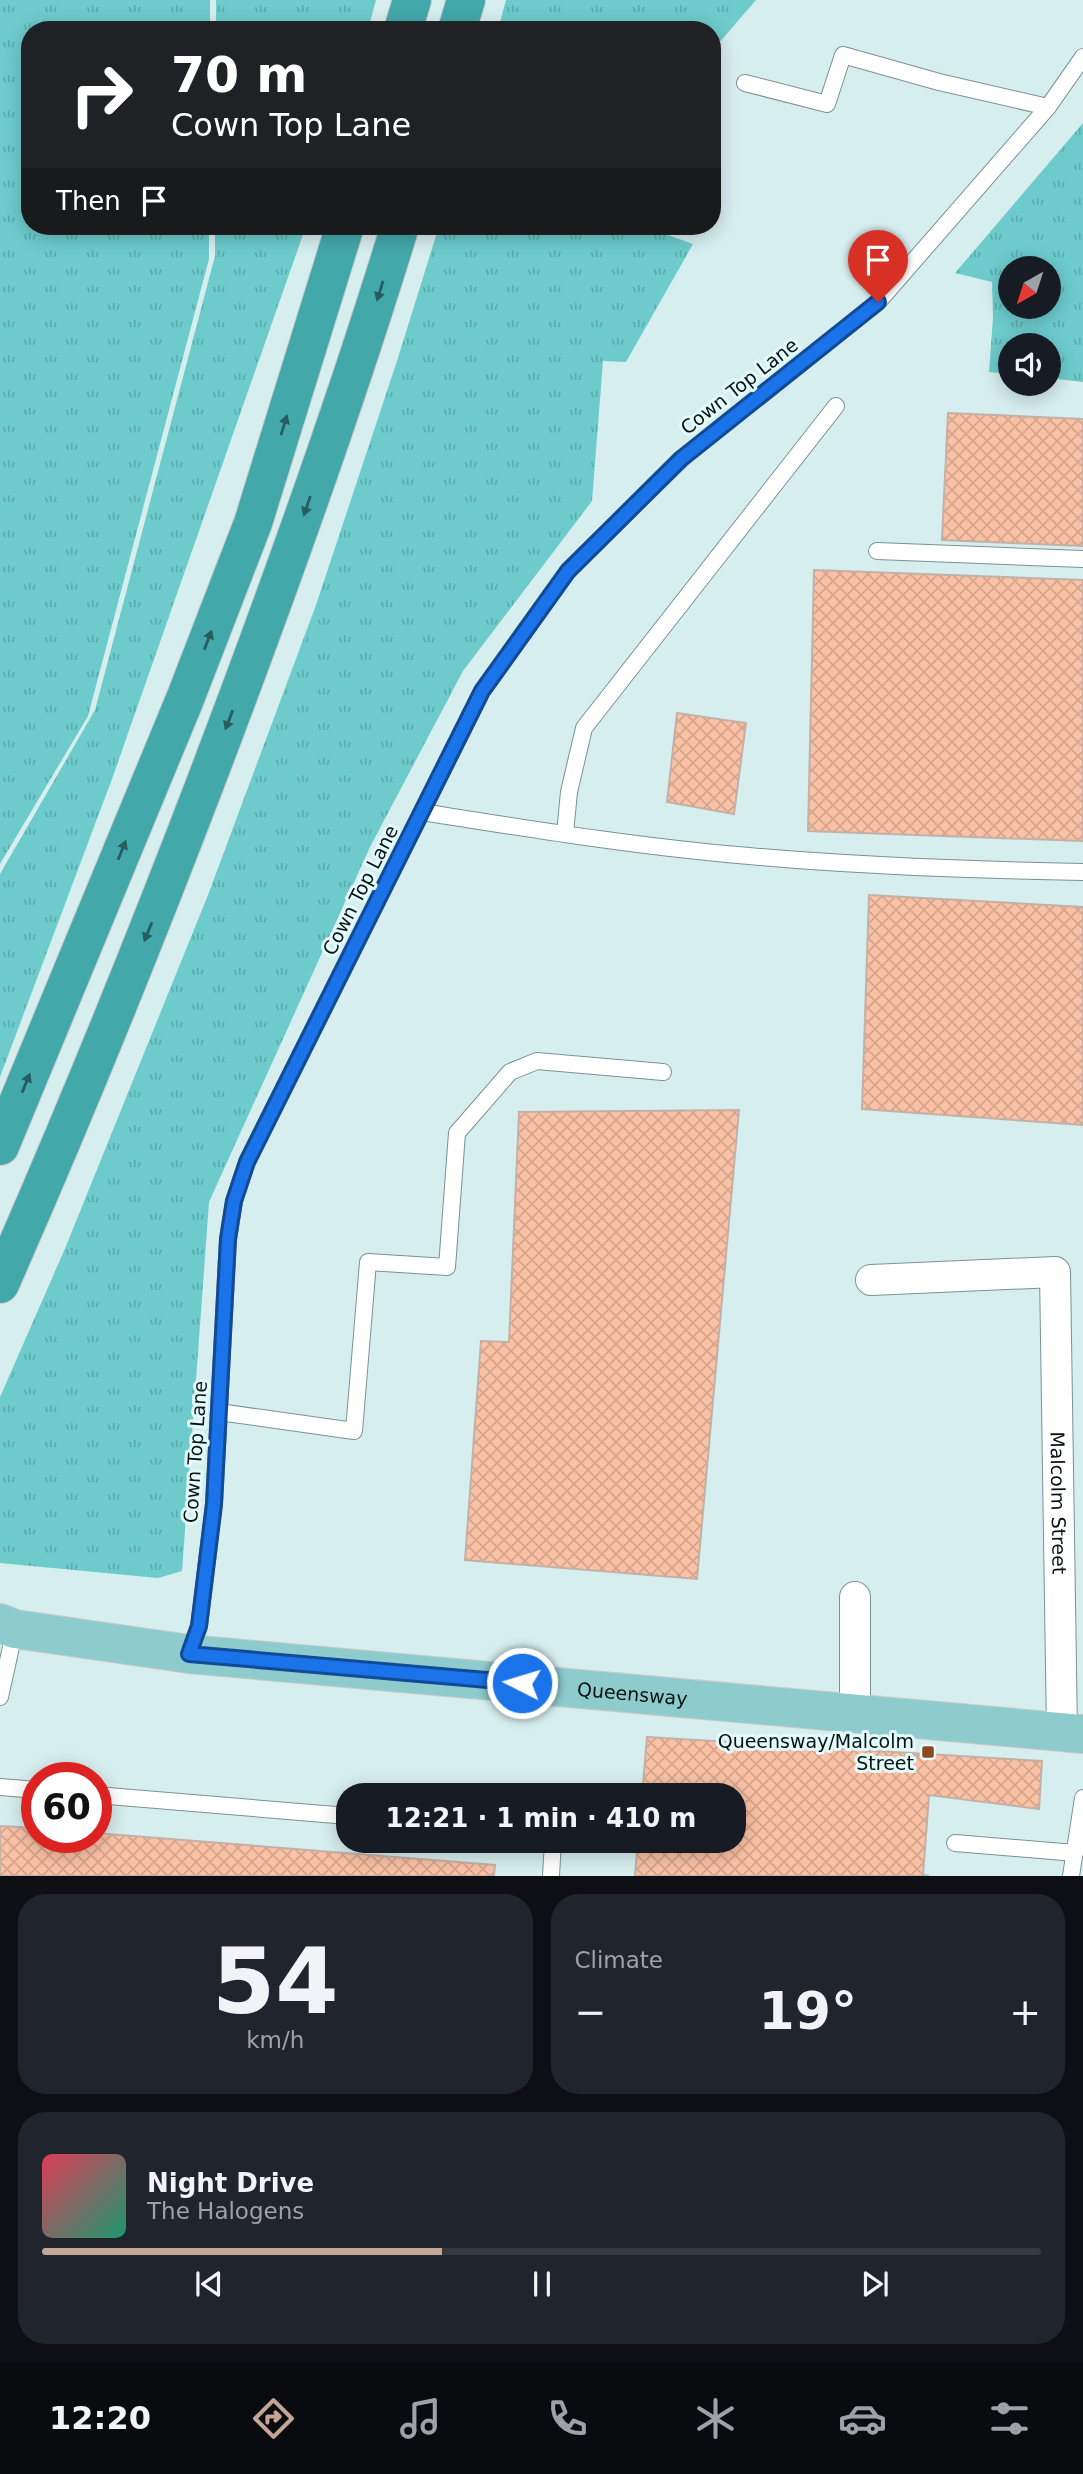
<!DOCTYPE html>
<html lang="en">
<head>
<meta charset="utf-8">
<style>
	:root { --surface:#171b24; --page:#20242c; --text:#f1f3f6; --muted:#9ea1a6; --line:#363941; --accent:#c4a696 }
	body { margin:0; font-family:"DejaVu Sans",sans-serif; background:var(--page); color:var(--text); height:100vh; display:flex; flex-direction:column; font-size:26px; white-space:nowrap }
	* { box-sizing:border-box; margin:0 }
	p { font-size:23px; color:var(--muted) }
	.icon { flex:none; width:38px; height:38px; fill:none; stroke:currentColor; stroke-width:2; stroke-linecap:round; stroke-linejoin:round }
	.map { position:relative; height:1876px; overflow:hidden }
	.panel { display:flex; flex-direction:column; gap:18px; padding:18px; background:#0d0f14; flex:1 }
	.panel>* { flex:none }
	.banner { position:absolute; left:21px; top:21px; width:700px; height:214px; border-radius:28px; box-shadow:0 4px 18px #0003; background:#202124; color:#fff; overflow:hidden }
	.needle { width:46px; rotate:219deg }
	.tools { position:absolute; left:998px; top:256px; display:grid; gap:14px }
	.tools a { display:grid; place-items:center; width:63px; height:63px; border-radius:50%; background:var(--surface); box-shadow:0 4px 18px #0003; font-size:35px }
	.speed { position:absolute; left:21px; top:1762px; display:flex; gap:14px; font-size:35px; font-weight:700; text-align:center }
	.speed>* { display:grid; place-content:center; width:91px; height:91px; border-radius:50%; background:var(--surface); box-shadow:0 4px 18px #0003; line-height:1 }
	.speed .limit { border:10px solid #d22; background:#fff; color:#111 }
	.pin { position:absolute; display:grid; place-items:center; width:60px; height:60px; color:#fff; margin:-72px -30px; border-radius:50% 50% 50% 0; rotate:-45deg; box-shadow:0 0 7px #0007 }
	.pin .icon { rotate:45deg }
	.me { position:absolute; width:77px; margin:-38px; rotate:275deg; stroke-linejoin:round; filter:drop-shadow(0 0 5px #0008) }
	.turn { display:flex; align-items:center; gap:24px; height:147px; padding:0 35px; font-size:32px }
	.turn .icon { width:91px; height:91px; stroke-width:2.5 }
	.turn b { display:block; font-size:49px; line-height:60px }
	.then { display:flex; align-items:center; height:66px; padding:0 35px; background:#0003; gap:14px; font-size:26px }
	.big { font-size:52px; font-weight:800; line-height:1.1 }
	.panel .card { flex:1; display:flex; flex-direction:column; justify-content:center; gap:10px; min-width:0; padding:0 24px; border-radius:28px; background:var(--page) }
	.panel .dial { align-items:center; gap:0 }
	.dial b { font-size:91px; line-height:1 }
	.song { display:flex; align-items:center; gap:21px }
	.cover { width:84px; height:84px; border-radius:10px; background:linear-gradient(135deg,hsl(350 70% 55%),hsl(160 70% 35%)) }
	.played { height:7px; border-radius:4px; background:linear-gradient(90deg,var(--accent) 40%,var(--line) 40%) }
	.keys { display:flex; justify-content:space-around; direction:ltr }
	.heat { display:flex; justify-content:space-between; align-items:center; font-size:38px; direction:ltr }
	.panel .tiles { flex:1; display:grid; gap:18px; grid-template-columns:1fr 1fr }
	.card:last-child { grid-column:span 2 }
	.trip { position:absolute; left:336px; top:1783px; width:410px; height:70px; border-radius:28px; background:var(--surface); box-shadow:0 4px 18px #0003; font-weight:800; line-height:70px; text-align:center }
	.menu { display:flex; height:112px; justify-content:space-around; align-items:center; background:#090b0e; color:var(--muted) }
	.menu .icon { width:49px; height:49px }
	.menu .active { color:var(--accent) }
	.menu b { font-size:32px; color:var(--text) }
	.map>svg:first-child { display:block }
	.grass { fill:url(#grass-tufts); fill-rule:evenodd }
	.building { fill:url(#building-cross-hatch); stroke:#c3b1a8; stroke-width:2 }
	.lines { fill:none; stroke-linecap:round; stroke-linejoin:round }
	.service-casing { stroke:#7c9292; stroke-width:18 }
	.minor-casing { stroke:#7c9292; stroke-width:32 }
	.primary-casing { stroke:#c9cbcb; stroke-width:40 }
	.motorway-casing { stroke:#c9cbcb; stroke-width:40 }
	.service { stroke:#fff; stroke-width:16 }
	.minor { stroke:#fff; stroke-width:30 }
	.primary { stroke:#8ecbcc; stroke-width:38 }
	.motorway { stroke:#43a8aa; stroke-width:38 }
	.oneway { fill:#265d5e }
	.route-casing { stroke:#114b97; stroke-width:18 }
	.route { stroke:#1a73e8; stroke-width:12 }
	.poi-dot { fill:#8e4820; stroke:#e4fbfb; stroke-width:2.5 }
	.labels { text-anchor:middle; stroke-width:6; stroke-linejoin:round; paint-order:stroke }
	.street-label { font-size:19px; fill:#0a1212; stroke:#e4fbfb }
	.poi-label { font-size:19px; fill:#0a1212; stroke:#e4fbfb; text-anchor:end }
</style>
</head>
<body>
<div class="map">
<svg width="1083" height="1876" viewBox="0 0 1083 1876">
	<defs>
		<pattern id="grass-tufts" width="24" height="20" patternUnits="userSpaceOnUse" patternTransform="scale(1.75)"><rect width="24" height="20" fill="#6dcbcc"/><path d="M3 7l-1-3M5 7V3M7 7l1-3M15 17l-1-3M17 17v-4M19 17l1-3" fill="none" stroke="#5dadae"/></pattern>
		<pattern id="building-cross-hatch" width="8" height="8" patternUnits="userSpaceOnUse" patternTransform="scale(1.75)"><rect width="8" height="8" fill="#fac1a5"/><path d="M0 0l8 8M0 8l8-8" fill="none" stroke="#d5a58d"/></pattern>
	</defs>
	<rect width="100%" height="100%" fill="#d7eeee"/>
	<g class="grass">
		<polygon points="0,0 210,0 210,30 30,30 30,226 209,226 209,259 88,716 0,864"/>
		<polygon points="216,0 376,0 368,30 216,30"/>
		<polygon points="506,0 756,0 712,51 712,30 498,30"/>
		<path d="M1083,123V382L1048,378V345H1010V374L989,372L993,318L992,282L955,273ZM1010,268H1048V306H1010Z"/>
		<polygon points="215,226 306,226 112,779 0,1077 0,874 95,710 215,256"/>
		<polygon points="439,226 643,226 693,244 626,362 603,361 592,501 463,671 370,847 209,1202 182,1571 158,1578 0,1563 0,1397 64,1251 208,895 316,605 397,361"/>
	</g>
	<g class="building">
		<polygon points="948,413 1083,419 1083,546 942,540"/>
		<polygon points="814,570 1083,580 1083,841 808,831"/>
		<polygon points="677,713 746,723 734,814 667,802"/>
		<polygon points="869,895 1083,907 1083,1125 862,1109"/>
		<polygon points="739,1110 697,1579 465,1560 481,1341 509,1342 519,1112"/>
		<polygon points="647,1737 1042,1761 1039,1809 929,1795 923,1875 929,1876 635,1876 638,1841 733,1841 733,1796 642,1796"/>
		<polygon points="0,1826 37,1828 37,1838 96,1838 96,1833 495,1865 494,1876 0,1876"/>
	</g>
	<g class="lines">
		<defs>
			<g id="service">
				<polyline points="745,83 827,104 843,55 939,82 1048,107"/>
				<polyline points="877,551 1083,559"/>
				<path d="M422,812C530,829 639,847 749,856C860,866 971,870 1083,872"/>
				<polyline points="565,833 569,792 584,728 836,406"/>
				<polyline points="219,1412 354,1431 368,1262 447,1267 457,1133 510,1072 537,1061 663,1072"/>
				<polyline points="189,1654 199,1626 214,1504 228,1239 234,1201 247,1162 482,691 568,571 681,459 878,302 1048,107 1083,57"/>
				<polyline points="0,1697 15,1629"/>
				<polyline points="0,1787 37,1790"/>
				<polyline points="96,1795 348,1816"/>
				<polyline points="955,1843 1075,1853"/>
				<polyline points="551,1876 553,1841"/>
				<polyline points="1071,1876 1083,1798"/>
			</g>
			<g id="minor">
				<path id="s1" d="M871,1280L1055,1272L1062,1733"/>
				<polyline points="855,1713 855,1597"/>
			</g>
			<g id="primary">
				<path id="s2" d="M0,1623L15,1629L189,1654L1083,1734"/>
			</g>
			<g id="motorway">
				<polyline points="403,30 412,0"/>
				<polyline points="457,30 466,0"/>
				<polyline points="0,1146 185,699 253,523 345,226"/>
				<path d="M0,1284C72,1121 139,956 203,789C274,603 342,416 400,226"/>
			</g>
		</defs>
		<use href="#service" class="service-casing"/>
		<use href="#minor" class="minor-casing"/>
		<use href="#primary" class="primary-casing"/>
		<use href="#motorway" class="motorway-casing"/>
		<use href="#service" class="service"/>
		<use href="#minor" class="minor"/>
		<use href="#primary" class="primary"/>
		<use href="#motorway" class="motorway"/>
	</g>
	<defs><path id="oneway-solid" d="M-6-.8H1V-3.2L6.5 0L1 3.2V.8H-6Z" transform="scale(1.75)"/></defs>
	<g class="oneway">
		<use href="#oneway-solid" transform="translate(380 291) rotate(107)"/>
		<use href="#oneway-solid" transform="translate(284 425) rotate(-73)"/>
		<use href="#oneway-solid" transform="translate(307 506) rotate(109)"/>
		<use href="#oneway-solid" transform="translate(208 640) rotate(-69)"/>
		<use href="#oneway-solid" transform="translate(229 720) rotate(111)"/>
		<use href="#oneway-solid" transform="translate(122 850) rotate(-68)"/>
		<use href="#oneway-solid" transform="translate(148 932) rotate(112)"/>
		<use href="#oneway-solid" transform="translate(26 1083) rotate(-68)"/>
	</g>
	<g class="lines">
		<defs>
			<polyline id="route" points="522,1683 189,1654 199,1626 214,1504 228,1239 234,1201 247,1162 482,691 568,571 681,459 878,302"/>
		</defs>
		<use href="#route" class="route-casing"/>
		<use href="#route" class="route"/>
	</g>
	<rect class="poi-dot" x="921" y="1745" width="14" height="14" rx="3.5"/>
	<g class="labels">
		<g class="street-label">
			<text transform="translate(739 386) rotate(-38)" y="7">Cown Top Lane</text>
			<text transform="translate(360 890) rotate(-63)" y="7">Cown Top Lane</text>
			<text transform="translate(195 1452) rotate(-86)" y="7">Cown Top Lane</text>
			<text dy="7" stroke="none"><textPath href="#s1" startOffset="415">Malcolm Street</textPath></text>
			<text dy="7" stroke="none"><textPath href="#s2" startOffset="637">Queensway</textPath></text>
		</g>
		<g class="poi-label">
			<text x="914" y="1748">Queensway/Malcolm<tspan x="914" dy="22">Street</tspan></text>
		</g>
	</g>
</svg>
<div class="tools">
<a><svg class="needle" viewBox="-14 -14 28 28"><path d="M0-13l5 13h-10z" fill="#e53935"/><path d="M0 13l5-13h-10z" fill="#9ea1a6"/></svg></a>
<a><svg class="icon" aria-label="sound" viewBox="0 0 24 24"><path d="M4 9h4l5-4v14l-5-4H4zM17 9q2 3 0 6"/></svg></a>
</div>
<div class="speed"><div class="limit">60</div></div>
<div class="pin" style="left:878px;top:302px;background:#d93025"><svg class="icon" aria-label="arrive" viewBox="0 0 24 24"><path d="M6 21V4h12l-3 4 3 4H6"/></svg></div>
<svg class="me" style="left:522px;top:1683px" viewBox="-20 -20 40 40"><circle r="17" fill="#1a73e8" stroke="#fff" stroke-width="3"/><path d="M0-11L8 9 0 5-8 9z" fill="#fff"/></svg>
<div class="trip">12:21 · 1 min · 410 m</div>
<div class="banner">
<div class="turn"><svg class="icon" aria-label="right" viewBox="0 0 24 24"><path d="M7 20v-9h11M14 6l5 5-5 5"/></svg><div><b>70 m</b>Cown Top Lane</div></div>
<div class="then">Then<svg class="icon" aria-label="arrive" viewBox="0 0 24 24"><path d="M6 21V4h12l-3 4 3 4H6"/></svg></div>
</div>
</div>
<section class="panel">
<div class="tiles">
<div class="card dial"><b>54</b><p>km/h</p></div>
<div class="card"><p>Climate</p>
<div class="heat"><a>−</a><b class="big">19°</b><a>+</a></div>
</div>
<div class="card">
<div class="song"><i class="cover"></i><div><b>Night Drive</b><p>The Halogens</p></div></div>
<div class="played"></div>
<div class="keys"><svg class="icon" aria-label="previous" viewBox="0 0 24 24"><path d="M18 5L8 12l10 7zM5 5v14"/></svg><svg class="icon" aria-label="pause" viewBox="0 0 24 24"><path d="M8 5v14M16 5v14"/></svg><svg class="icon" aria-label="next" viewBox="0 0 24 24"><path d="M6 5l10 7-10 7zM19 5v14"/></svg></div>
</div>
</div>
</section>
<nav class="menu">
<b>12:20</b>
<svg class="icon active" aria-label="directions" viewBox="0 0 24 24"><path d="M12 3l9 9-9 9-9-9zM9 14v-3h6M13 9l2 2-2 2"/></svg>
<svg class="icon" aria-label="music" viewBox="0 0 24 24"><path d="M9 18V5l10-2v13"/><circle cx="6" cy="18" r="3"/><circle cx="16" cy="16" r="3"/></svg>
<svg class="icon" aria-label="phone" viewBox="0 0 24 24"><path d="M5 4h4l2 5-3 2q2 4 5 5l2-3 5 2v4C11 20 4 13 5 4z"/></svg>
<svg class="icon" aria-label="climate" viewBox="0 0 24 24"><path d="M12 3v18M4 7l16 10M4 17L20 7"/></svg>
<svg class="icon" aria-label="car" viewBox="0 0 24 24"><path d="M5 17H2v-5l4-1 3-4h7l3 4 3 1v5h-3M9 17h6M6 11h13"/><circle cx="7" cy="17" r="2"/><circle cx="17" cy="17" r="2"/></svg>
<svg class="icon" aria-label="filters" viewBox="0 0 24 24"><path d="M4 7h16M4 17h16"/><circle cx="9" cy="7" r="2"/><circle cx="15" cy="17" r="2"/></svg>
</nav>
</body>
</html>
